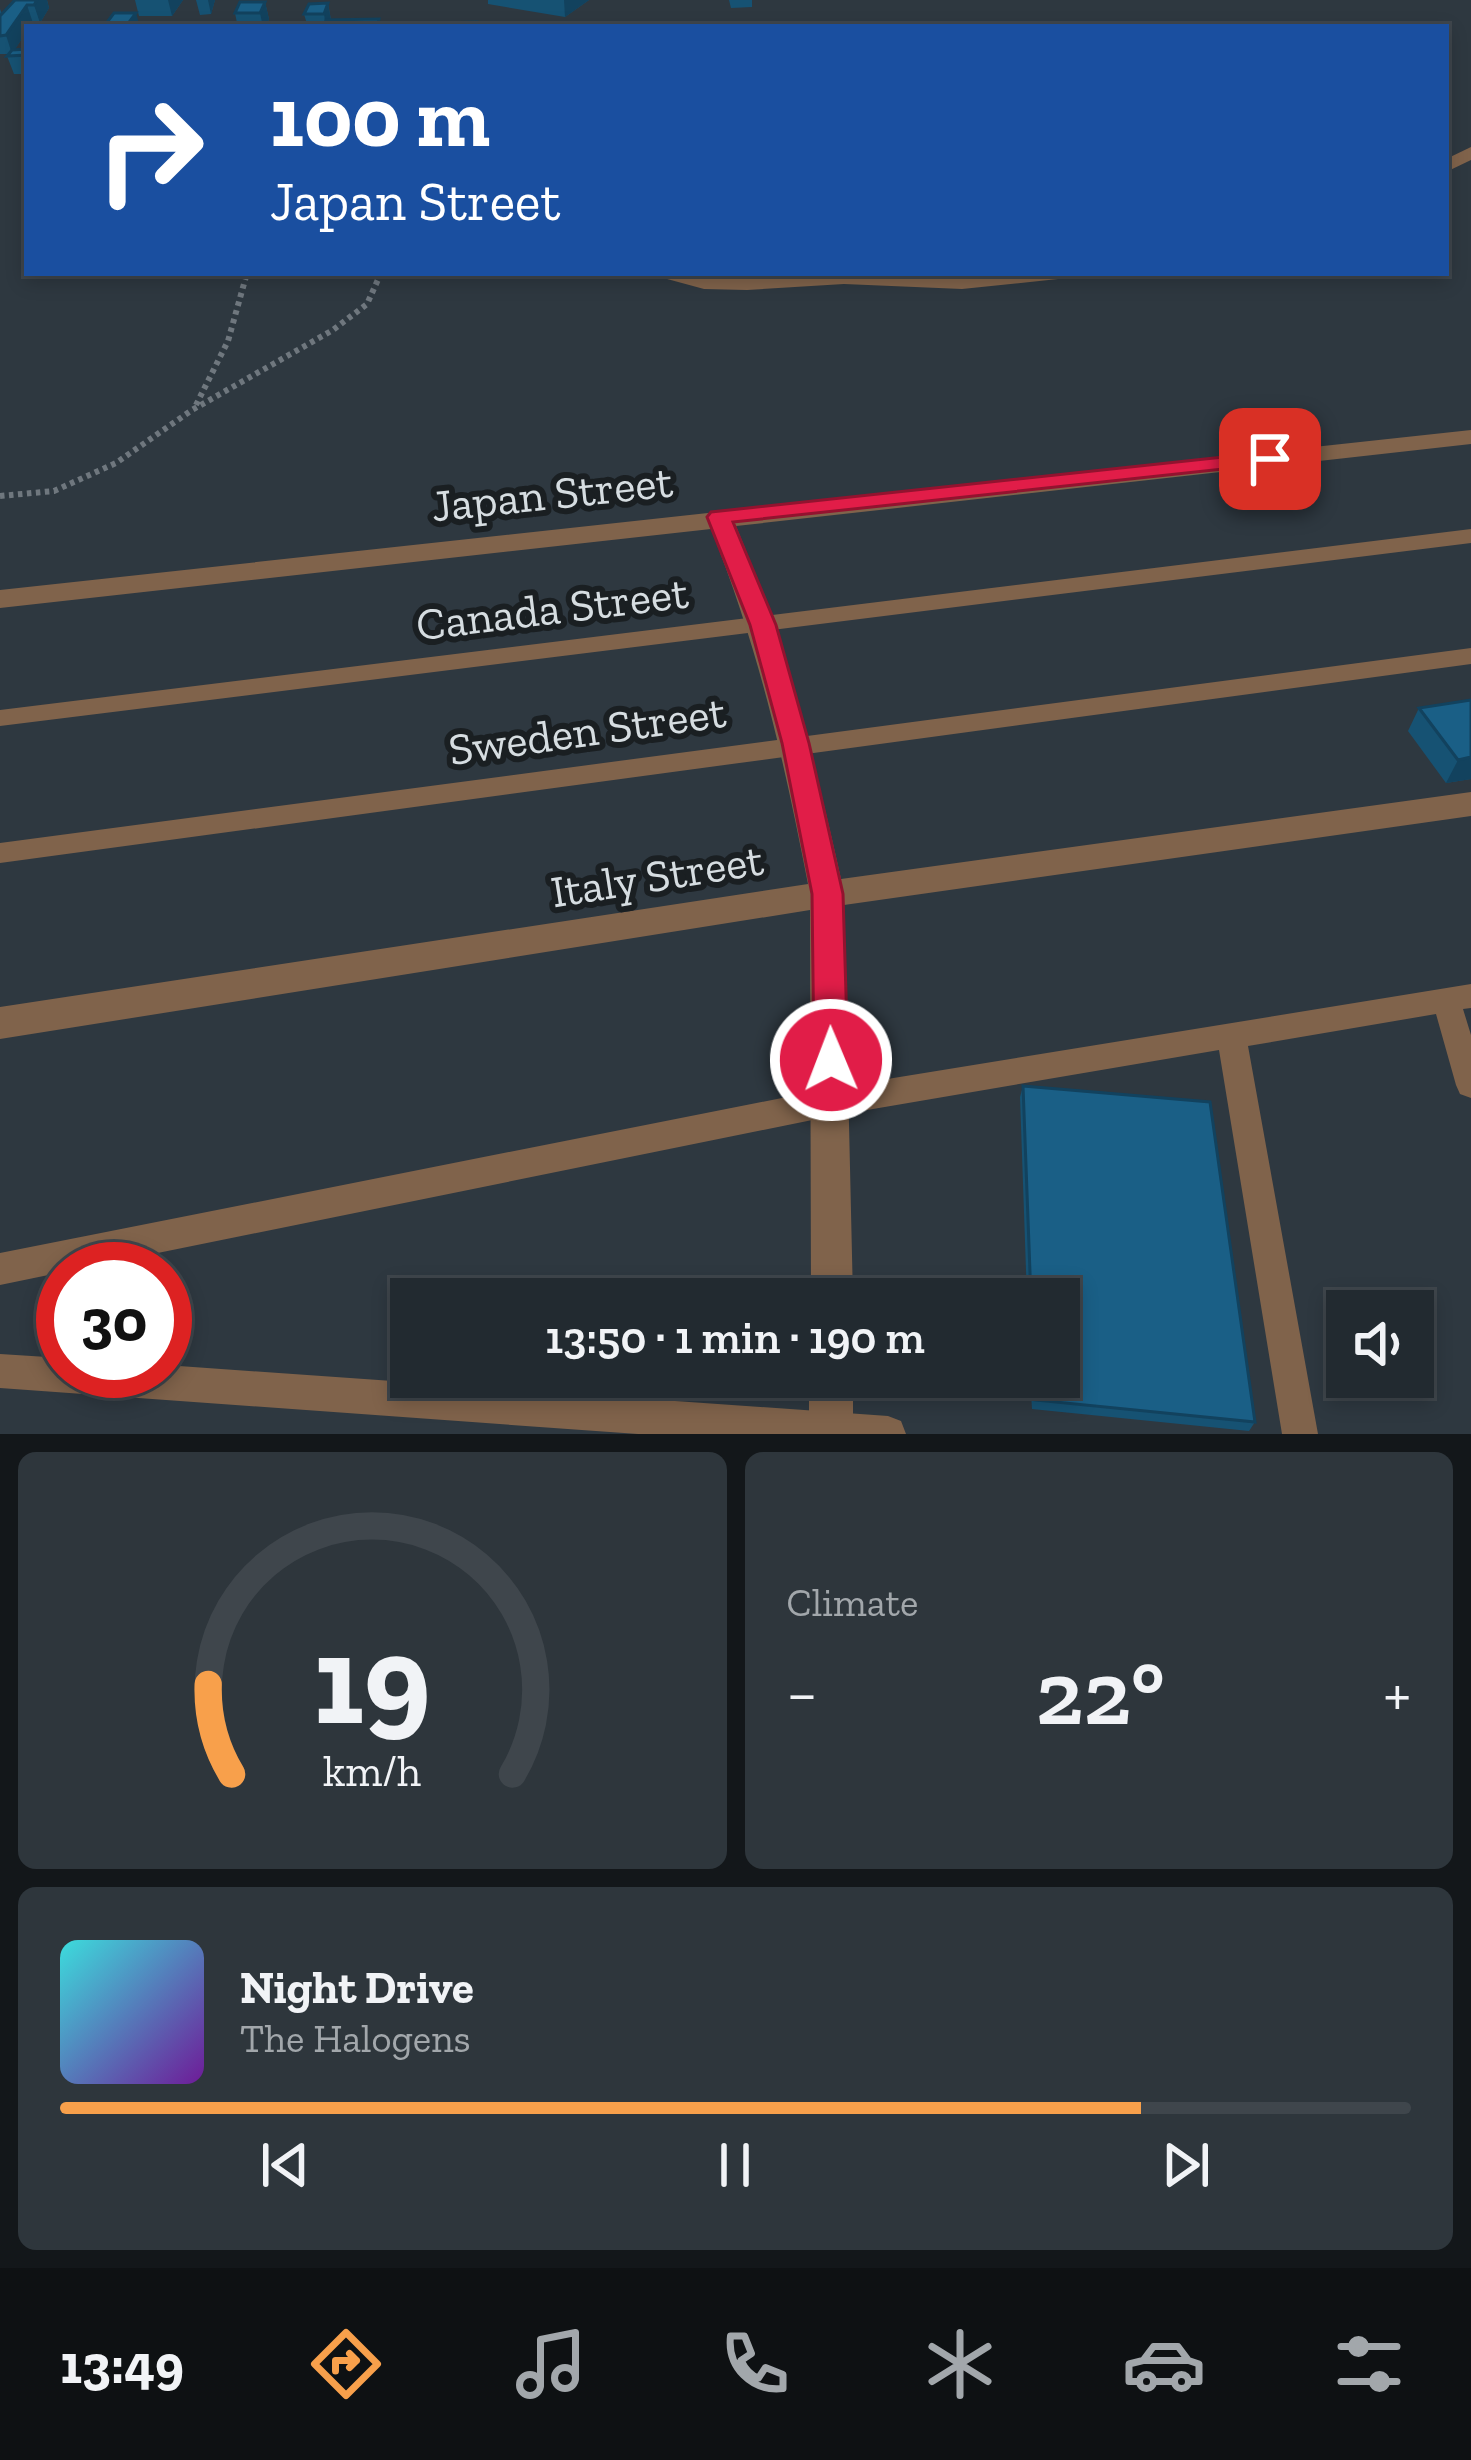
<!DOCTYPE html>
<html lang="en">
<head>
<meta charset="utf-8">
<style>
	:root { --surface:#222a30; --page:#2e363c; --text:#f1f3f6; --muted:#a2a7ab; --line:#3f464c; --accent:#f8a04b }
	body { margin:0; font-family:"Zilla Slab",serif; background:var(--page); color:var(--text); height:100vh; display:flex; flex-direction:column; font-size:45px; white-space:nowrap }
	* { box-sizing:border-box; margin:0 }
	p { font-size:39px; color:var(--muted) }
	.icon { flex:none; width:66px; height:66px; fill:none; stroke:currentColor; stroke-width:2; stroke-linecap:round; stroke-linejoin:round }
	.map { position:relative; height:1434px; overflow:hidden }
	.side { display:flex; flex-direction:column; gap:18px; padding:18px; background:#13171a; flex:1 }
	.side>* { flex:none }
	.hud { position:absolute; left:24px; top:24px; width:1425px; height:252px; border-radius:0px; box-shadow:0 6px 18px #0003,0 0 0 3px var(--line); background:#1a4fa0; color:#fff; overflow:hidden }
	.tools { position:absolute; left:1326px; top:1290px; display:grid; gap:24px }
	.tools a { display:grid; place-items:center; width:108px; height:108px; border-radius:0px; background:var(--surface); box-shadow:0 6px 18px #0003,0 0 0 3px var(--line); font-size:60px }
	.speed { position:absolute; left:36px; top:1242px; display:flex; gap:24px; font-size:60px; font-weight:700; text-align:center }
	.speed>* { display:grid; place-content:center; width:156px; height:156px; border-radius:50%; background:var(--surface); box-shadow:0 6px 18px #0003,0 0 0 3px var(--line); line-height:1 }
	.speed .limit { border:18px solid #d22; background:#fff; color:#111 }
	.pin { position:absolute; display:grid; place-items:center; width:102px; height:102px; color:#fff; margin:-51px; border-radius:24px; box-shadow:0 6px 18px #0006 }
	.me { position:absolute; width:132px; margin:-66px; rotate:359deg; stroke-linejoin:round; filter:drop-shadow(0 0 9px #0008) }
	.turn { display:flex; align-items:center; gap:42px; height:252px; padding:0 48px; font-size:54px }
	.turn .icon { width:156px; height:156px; stroke-width:2.5 }
	.turn b { display:block; font-size:84px; line-height:102px }
	.big { font-size:90px; font-weight:600; line-height:1.1 }
	.side .card { flex:1; display:flex; flex-direction:column; justify-content:center; gap:18px; min-width:0; padding:0 42px; border-radius:18px; background:var(--page) }
	.side .dial { align-items:center; gap:0 }
	.dial svg { height:312px; overflow:visible; fill:none; stroke:var(--line); stroke-width:7; stroke-linecap:round; text-anchor:middle }
	.dial text { fill:var(--text); stroke:none }
	.song { display:flex; align-items:center; gap:36px }
	.cover { width:144px; height:144px; border-radius:18px; background:linear-gradient(135deg,hsl(180 70% 55%),hsl(280 70% 35%)) }
	.played { height:12px; border-radius:6px; background:linear-gradient(90deg,var(--accent) 80%,var(--line) 80%) }
	.keys { display:flex; justify-content:space-around; direction:ltr }
	.heat { display:flex; justify-content:space-between; align-items:center; font-size:66px; direction:ltr }
	.side .tiles { flex:1; display:grid; gap:18px; grid-template-columns:1fr 1fr }
	.card:last-child { grid-column:span 2 }
	.trip { position:absolute; left:390px; top:1278px; width:690px; height:120px; border-radius:0px; background:var(--surface); box-shadow:0 6px 18px #0003,0 0 0 3px var(--line); font-weight:600; line-height:120px; text-align:center }
	.tabs { display:flex; height:192px; justify-content:space-around; align-items:center; background:#0e1113; color:var(--muted) }
	.tabs .icon { width:84px; height:84px }
	.tabs .current { color:var(--accent) }
	.tabs b { font-size:54px; color:var(--text) }
	.map>svg:first-child { display:block }
	.lines { fill:none; stroke-linecap:round; stroke-linejoin:round }
	.path { stroke:#6f777e; stroke-width:6; stroke-dasharray:4.5 4.5; stroke-linecap:butt }
	.lane { fill:#80634b; fill-rule:evenodd }
	.street { fill:#80634b; fill-rule:evenodd }
	.wall { fill:#165273 }
	.shaded-wall { fill:#12425e }
	.building { fill:#1a5f86; stroke:#12425e; stroke-width:3 }
	.route { fill:#e11d48; stroke:#92132f; stroke-width:3 }
	.labels { text-anchor:middle; stroke-width:12; stroke-linejoin:round; paint-order:stroke }
	.street-label { font-size:45px; fill:#d6dde1; stroke:#1a1f22 }
</style>
</head>
<body>
<div class="map">
<svg width="1471" height="1434" viewBox="0 0 1471 1434">
	<rect width="100%" height="100%" fill="#2e3840"/>
	<g class="lines">
		<g class="path">
			<polyline points="196,405 228,341 247,273"/>
			<polyline points="0,496 54,491 116,463 192,410 333,330 367,304 381,273"/>
		</g>
		<g class="lane">
			<polygon points="1471,529 1471,543 0,726 0,710"/>
			<polygon points="1471,648 1471,664 0,863 0,843"/>
			<polygon points="1471,984 1471,1008 1463,1009 1471,1035 1471,1098 1460,1094 1456,1085 1436,1014 1248,1046 1318,1434 1282,1434 1219,1050 832,1116 79,1269 63,1269 63,1272 0,1285 0,1253 832,1088"/>
			<polygon points="0,1354 63,1358 63,1371 165,1371 165,1365 888,1416 901,1421 906,1434 638,1434 0,1388"/>
		</g>
		<g class="street">
			<polygon points="1471,147 1471,160 1446,172 1446,159"/>
			<polygon points="645,273 747,278 1068,273 1058,279 962,289 844,284 747,290 704,289"/>
			<path d="M1471,430V444L736,526C785,645 813,753 841,879L1471,792V816L844,905L853,1299H811L810,910L0,1039V1007L808,884C783,756 759,650 711,529L0,608V590Z"/>
			<rect x="809" y="1377" width="44" height="57"/>
		</g>
	</g>
	<g class="wall">
		<polygon points="15,0 47,0 49,8 40,23 33,23 27,27 27,31 15,49 27,49 27,74 14,74 7,56 9,54 0,54 0,9 2,14"/>
		<polygon points="135,0 190,0 183,0 172,16 139,16"/>
		<polygon points="196,0 215,0 211,14 200,15"/>
		<polygon points="488,0 589,0 565,17 488,4"/>
		<polygon points="729,0 752,0 752,7 731,8"/>
		<polygon points="265,2 269,19 266,27 215,27 237,23 235,13"/>
		<polygon points="328,3 331,20 380,27 268,27 307,24 304,14"/>
		<polygon points="1471,700 1471,779 1446,783 1408,731 1419,708"/>
		<polygon points="1023,1086 1255,1422 1249,1431 1032,1409 1030,1377 1059,1377 1059,1299 1027,1299 1020,1097"/>
	</g>
	<g class="shaded-wall">
		<polygon points="37,0 47,0 49,8 40,23 34,5"/>
		<polygon points="168,0 183,0 172,16"/>
		<polygon points="208,0 215,0 211,14"/>
		<polygon points="564,0 589,0 565,17"/>
		<polygon points="265,2 269,19 266,27 263,27 260,13"/>
		<polygon points="328,3 331,21 326,27 324,14"/>
		<polygon points="27,5 33,23 30,27 27,27 27,31 12,54 6,35"/>
		<polygon points="136,13 140,27 128,27 127,25"/>
		<polygon points="1471,757 1471,779 1446,783 1458,760"/>
	</g>
	<g class="building">
		<polygon points="15,0 37,0 34,5 27,5 6,35 0,36 0,16"/>
		<polygon points="240,2 265,2 260,13 235,13"/>
		<polygon points="328,3 324,14 304,14 309,4"/>
		<polygon points="114,13 136,13 127,25 105,25"/>
		<polygon points="379,19 377,27 324,27 326,20"/>
		<polygon points="477,22 477,27 444,27 444,23"/>
		<polygon points="218,23 255,23 253,27 215,27"/>
		<polygon points="315,24 314,27 268,27 269,25"/>
		<polygon points="27,49 27,55 7,56 12,50"/>
		<polygon points="1471,700 1471,757 1458,760 1419,708"/>
		<polygon points="1023,1086 1210,1102 1255,1422 1035,1400 1034,1377 1059,1377 1059,1299 1031,1299"/>
	</g>
	<polygon class="route" points="1270,452 1278,454 1278,463 733,522 776,625 809,743 843,894 848,1060 843,1071 831,1075 819,1071 814,1060 812,894 782,743 750,625 707,517 711,512"/>
	<g class="labels">
		<g class="street-label">
			<text transform="translate(552 493) rotate(-6)" y="16">Japan Street</text>
			<text transform="translate(552 608) rotate(-7)" y="16">Canada Street</text>
			<text transform="translate(587 730) rotate(-8)" y="16">Sweden Street</text>
			<text transform="translate(657 875) rotate(-9)" y="16">Italy Street</text>
		</g>
	</g>
</svg>
<div class="tools">
<a><svg class="icon" aria-label="sound" viewBox="0 0 24 24"><path d="M4 9h4l5-4v14l-5-4H4zM17 9q2 3 0 6"/></svg></a>
</div>
<div class="speed"><div class="limit">30</div></div>
<div class="pin" style="left:1270px;top:459px;background:#d93025"><svg class="icon" aria-label="arrive" viewBox="0 0 24 24"><path d="M6 21V4h12l-3 4 3 4H6"/></svg></div>
<svg class="me" style="left:831px;top:1060px" viewBox="-20 -20 40 40"><circle r="17" fill="#e11d48" stroke="#fff" stroke-width="3"/><path d="M0-11L8 9 0 5-8 9z" fill="#fff"/></svg>
<div class="trip">13:50 · 1 min · 190 m</div>
<div class="hud">
<div class="turn"><svg class="icon" aria-label="right" viewBox="0 0 24 24"><path d="M7 20v-9h11M14 6l5 5-5 5"/></svg><div><b>100 m</b>Japan Street</div></div>
</div>
</div>
<section class="side">
<div class="tiles">
<div class="card dial"><svg viewBox="0 0 100 80">
<path d="M14 69A42 42 0 1 1 86 69"/>
<path d="M14 69A42 42 0 0 1 8 46" stroke="#f8a04b"/>
<text x="50" y="56" font-size="32" font-weight="700">19</text>
<text x="50" y="72" font-size="11">km/h</text>
</svg></div>
<div class="card"><p>Climate</p>
<div class="heat"><a>−</a><b class="big">22°</b><a>+</a></div>
</div>
<div class="card">
<div class="song"><i class="cover"></i><div><b>Night Drive</b><p>The Halogens</p></div></div>
<div class="played"></div>
<div class="keys"><svg class="icon" aria-label="previous" viewBox="0 0 24 24"><path d="M18 5L8 12l10 7zM5 5v14"/></svg><svg class="icon" aria-label="pause" viewBox="0 0 24 24"><path d="M8 5v14M16 5v14"/></svg><svg class="icon" aria-label="next" viewBox="0 0 24 24"><path d="M6 5l10 7-10 7zM19 5v14"/></svg></div>
</div>
</div>
</section>
<nav class="tabs">
<b>13:49</b>
<svg class="icon current" aria-label="directions" viewBox="0 0 24 24"><path d="M12 3l9 9-9 9-9-9zM9 14v-3h6M13 9l2 2-2 2"/></svg>
<svg class="icon" aria-label="music" viewBox="0 0 24 24"><path d="M9 18V5l10-2v13"/><circle cx="6" cy="18" r="3"/><circle cx="16" cy="16" r="3"/></svg>
<svg class="icon" aria-label="phone" viewBox="0 0 24 24"><path d="M5 4h4l2 5-3 2q2 4 5 5l2-3 5 2v4C11 20 4 13 5 4z"/></svg>
<svg class="icon" aria-label="climate" viewBox="0 0 24 24"><path d="M12 3v18M4 7l16 10M4 17L20 7"/></svg>
<svg class="icon" aria-label="car" viewBox="0 0 24 24"><path d="M5 17H2v-5l4-1 3-4h7l3 4 3 1v5h-3M9 17h6M6 11h13"/><circle cx="7" cy="17" r="2"/><circle cx="17" cy="17" r="2"/></svg>
<svg class="icon" aria-label="filters" viewBox="0 0 24 24"><path d="M4 7h16M4 17h16"/><circle cx="9" cy="7" r="2"/><circle cx="15" cy="17" r="2"/></svg>
</nav>
</body>
</html>
